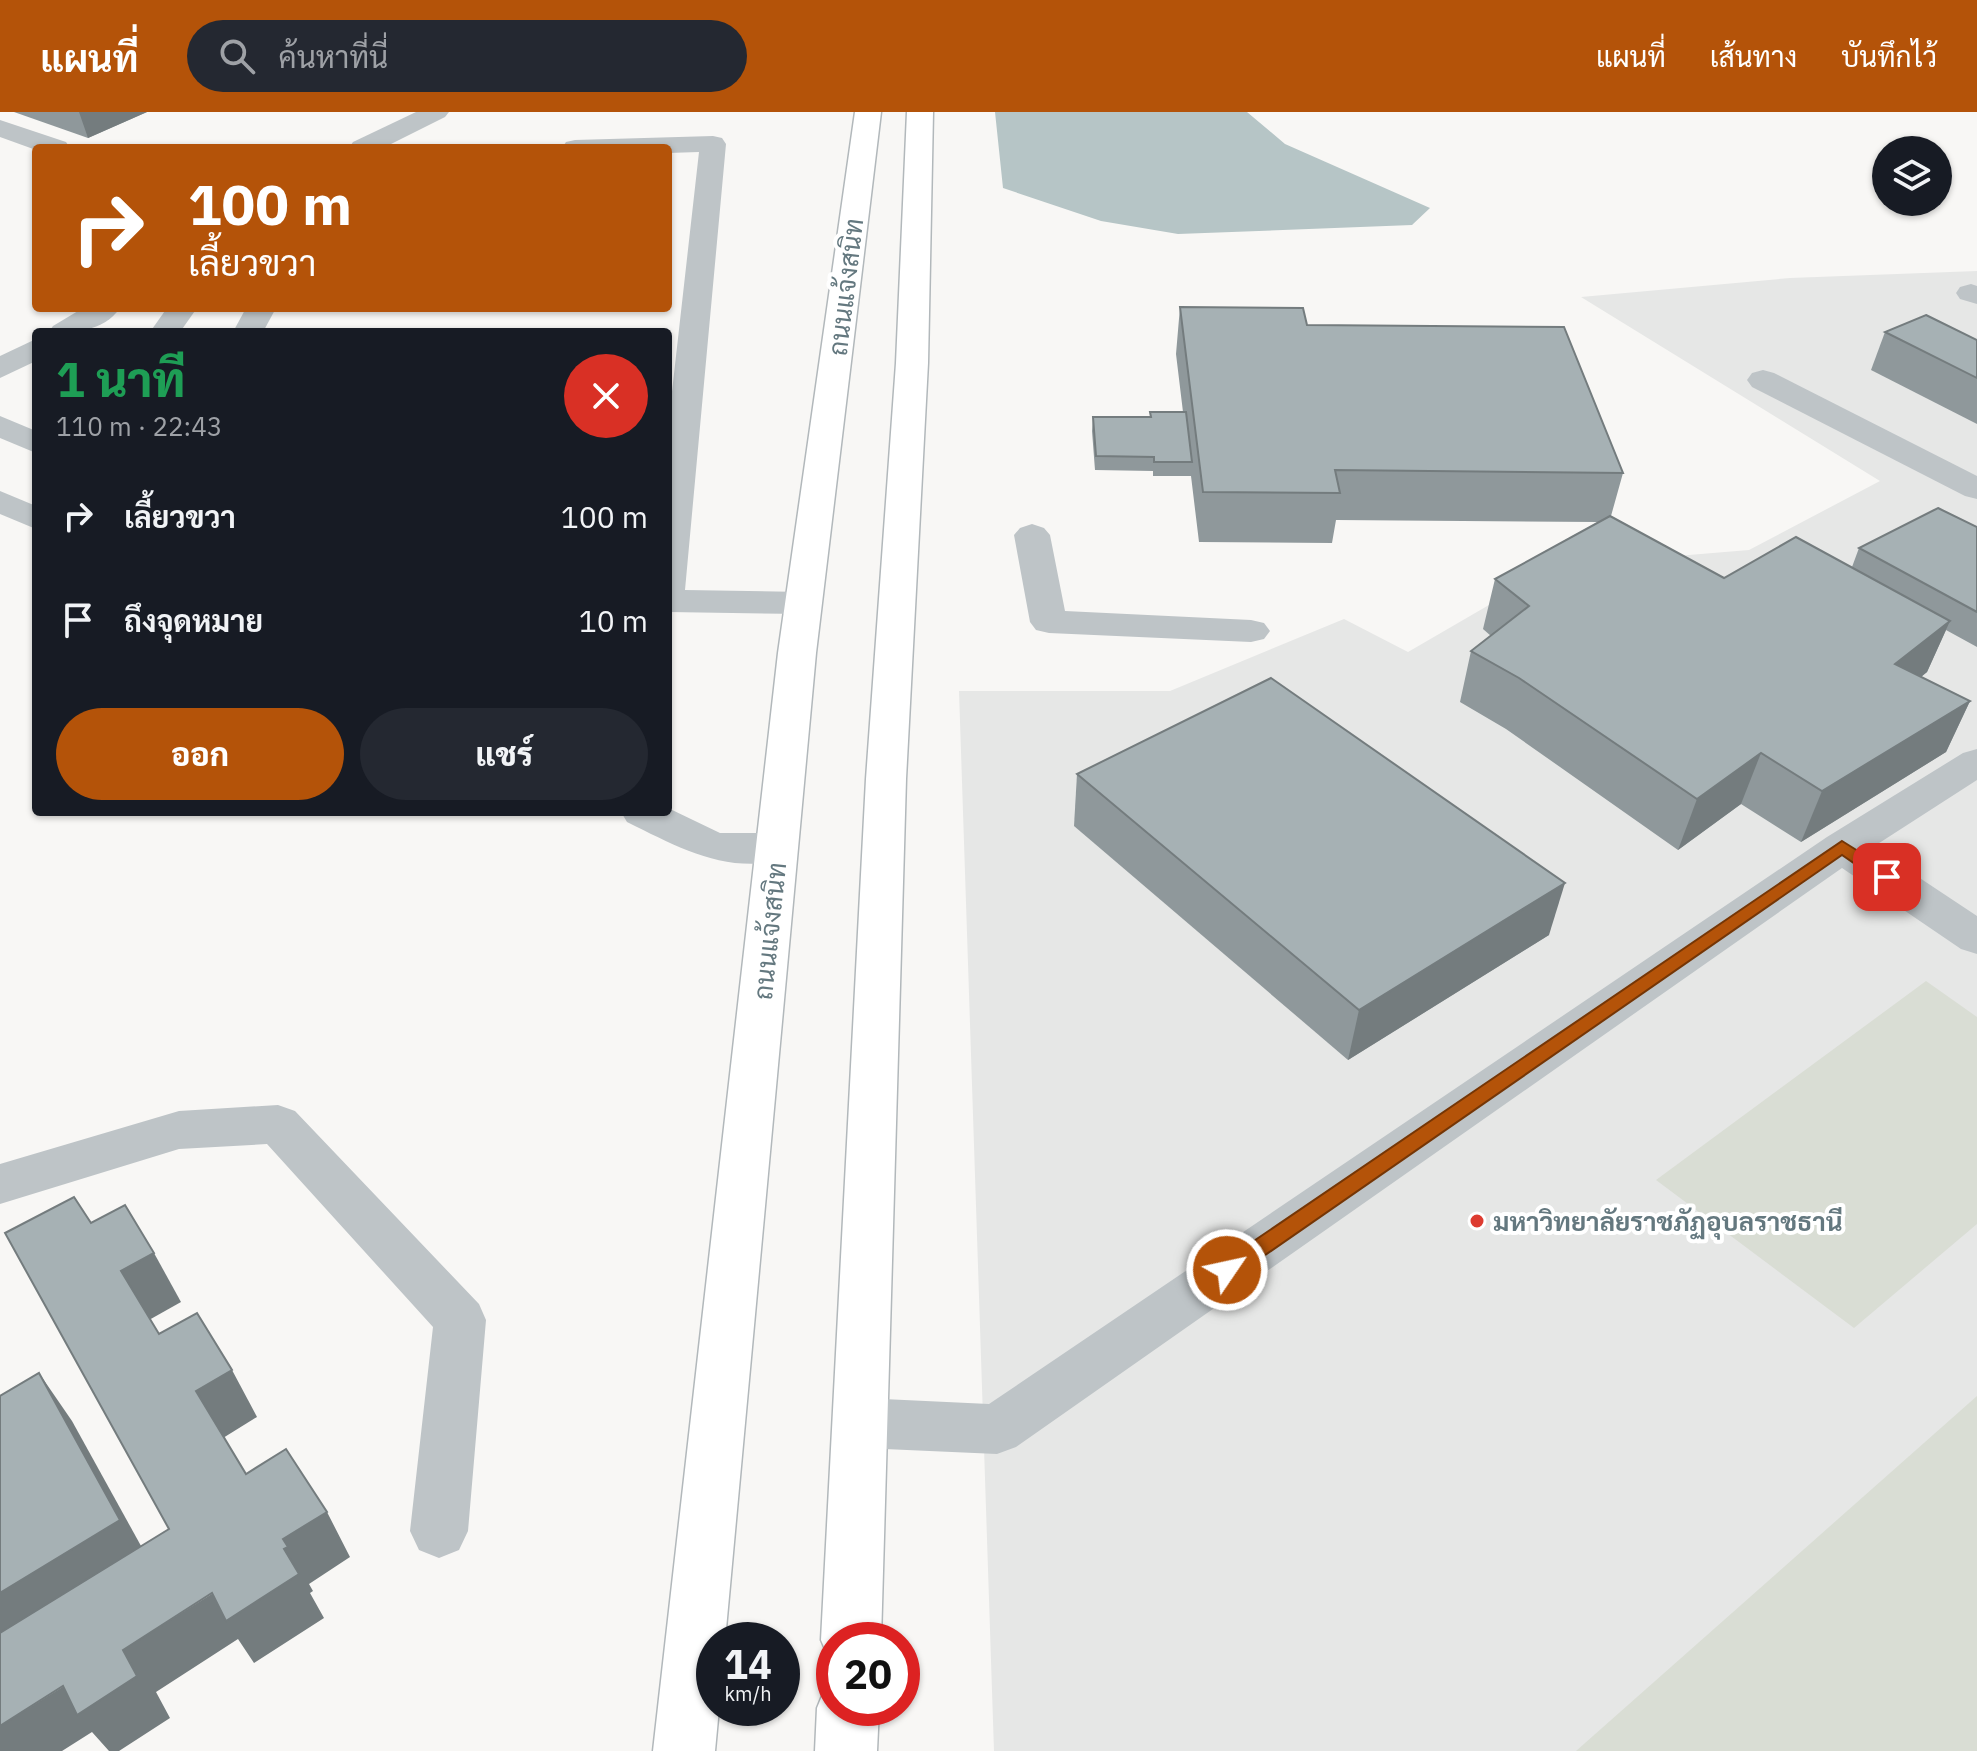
<!DOCTYPE html>
<html lang="th">
<head>
<meta charset="utf-8">
<style>
  :root { --surface:#171b24; --page:#242831; --text:#f1f3f6; --muted:#9ea1a6; --accent:#b45309 }
  body { margin:0; font-family:"IBM Plex Sans",Sarabun,sans-serif; background:var(--page); color:var(--text); height:100vh; display:flex; flex-direction:column; font-size:30px; white-space:nowrap }
  * { box-sizing:border-box; margin:0 }
  p { font-size:26px; color:var(--muted) }
  .icon { flex:none; width:44px; height:44px; fill:none; stroke:currentColor; stroke-width:2; stroke-linecap:round; stroke-linejoin:round }
  .map { position:relative; flex:1; overflow:hidden }
  .drawer { position:absolute; left:32px; top:216px; width:640px; height:488px; display:flex; flex-direction:column; background:var(--surface); border-radius:8px; box-shadow:0 2px 6px #0004 }
  .drawer>* { flex:none }
  .guide { position:absolute; left:32px; top:32px; width:640px; height:168px; border-radius:8px; box-shadow:0 2px 6px #0004; background:#b45309; color:#fff; overflow:hidden }
  .buttons { position:absolute; left:1872px; top:24px; display:grid; gap:16px }
  .buttons a { display:grid; place-items:center; width:80px; height:80px; border-radius:50%; background:var(--surface); box-shadow:0 2px 6px #0004; font-size:40px }
  .speed { position:absolute; left:696px; top:1510px; display:flex; gap:16px; font-size:40px; font-weight:700; text-align:center }
  .speed>* { display:grid; place-content:center; width:104px; height:104px; border-radius:50%; background:var(--surface); box-shadow:0 2px 6px #0004; line-height:1 }
  .speed small { font-size:20px; font-weight:400 }
  .speed .limit { border:12px solid #d22; background:#fff; color:#111 }
  .pin { position:absolute; display:grid; place-items:center; width:68px; height:68px; color:#fff; margin:-34px; border-radius:16px; box-shadow:0 4px 12px #0006 }
  .me { position:absolute; width:88px; margin:-44px; rotate:56deg; stroke-linejoin:round; filter:drop-shadow(0 0 6px #0008) }
  .turn { display:flex; align-items:center; gap:28px; height:168px; padding:0 24px; font-size:36px }
  .turn .icon { width:104px; height:104px; stroke-width:2.5 }
  .turn b { display:block; font-size:56px; line-height:68px }
  .round { display:grid; place-items:center; flex:none; width:84px; height:84px; border-radius:42px; background:var(--page) }
  .overview { display:flex; align-items:center; justify-content:space-between; height:136px; padding:0 24px }
  h1 { font-size:48px; font-weight:800; line-height:60px; color:#1e9e55 }
  .primary-button { display:flex; gap:16px; margin-top:auto; padding:16px 24px }
  .primary-button a { flex:1; height:92px; border-radius:48px; background:var(--accent); color:#fff; font-size:32px; font-weight:800; line-height:92px; text-align:center }
  .primary-button a+a { background:var(--page); color:var(--text) }
  ul { padding:0; list-style:none }
  li { display:flex; align-items:center; gap:24px; height:104px; padding:0 24px }
  li div { flex:1 }
  li b { display:block; font-size:30px }
  li em { font-style:normal }
  header { display:flex; align-items:center; gap:48px; box-sizing:border-box; height:112px; padding:0 40px; background:var(--accent); color:#fff }
  header strong { font-size:38px }
  nav { display:flex; gap:44px; margin-inline-start:auto; font-size:28px }
  .search { width:560px; height:72px; background:var(--page); display:flex; align-items:center; gap:20px; box-sizing:border-box; padding:0 28px; border-radius:44px; color:var(--muted); font-size:30px }
  .map>svg:first-child { display:block }
</style>
</head>
<body>
<header>
<strong>แผนที่</strong>
<div class="search"><svg class="icon" aria-label="search" viewBox="0 0 24 24"><circle cx="10" cy="10" r="6"/><path d="M15 15l6 6"/></svg>ค้นหาที่นี่</div>
<nav><a>แผนที่</a><a>เส้นทาง</a><a>บันทึกไว้</a></nav>
</header>
<div class="map">
<svg width="1977" height="1639" viewBox="0 0 1977 1639">
  <rect width="100%" height="100%" fill="#f8f7f5"/>
  <path fill="#e6e7e6" d="M1977 159V1639H994L959 579H1170L1344 507 1408 540 1556 454 1749 438 1880 369 1581 185 1790 166Z"/>
  <g fill="#d9ddd4">
    <path d="M1926 869 1977 905V1112L1854 1216 1656 1068Z"/>
    <path d="M1977 1284V1639H1576Z"/>
  </g>
  <path fill="#b6c5c6" d="M995 0H1247L1285 32 1430 96 1412 113 1178 122 1101 109 1003 76Z"/>
  <g fill="none" stroke-linecap="round" stroke-linejoin="round">
    <g stroke="#b2b8bb" stroke-width="3">
      <g id="major">
        <path d="M855 0H881L816 541 725 1528H714V1596H719L715 1639H653L778 541Z"/>
        <path d="M907 0H933L928 251 906 667 881 1528H834V1550L830 1549 821 1528 866 667 896 251Z"/>
        <path d="M834 1571V1596H879L877 1639H815L817 1596 826 1574Z"/>
      </g>
    </g>
    <g fill="#bec4c7" fill-rule="evenodd">
      <path d="M416 0H449L445 5 383 36H349L353 30Z"/>
      <path d="M0 8 66 30 70 36 36 38 0 25Z"/>
      <path d="M713 24 722 26 726 32 685 478 804 480 817 483 822 491 817 499 804 502 668 500V315L699 40 668 41V36H562L566 30 575 28Z"/>
      <path d="M1971 172 1977 174V192L1960 187 1956 181 1960 175Z"/>
      <path d="M83 196H120C103 220 75 220 49 220L53 214Z"/>
      <path d="M167 196H197L180 220H150Z"/>
      <path d="M246 196H276L263 220H233Z"/>
      <path d="M36 227V249L0 266V244Z"/>
      <path d="M1763 258 1774 261 1977 364V387L1965 384 1752 275 1747 268 1752 261Z"/>
      <path d="M0 304 36 319V341L0 326Z"/>
      <path d="M0 379 36 394V417L0 402Z"/>
      <path d="M1032 412 1044 416 1050 423 1065 499 1251 508 1264 511 1270 519 1264 527 1251 530 1049 521 1036 518 1030 510 1014 423 1020 416Z"/>
      <path d="M1977 637V668L1873 735 1977 804V842L1961 837 1842 756 1016 1335 997 1342 862 1336 843 1328 835 1311 843 1294 862 1286 989 1292 1827 725 1963 641Z"/>
      <path d="M668 696 720 721H777L792 726 798 736 792 746C728 764 682 737 627 710L621 700H668Z"/>
      <path d="M278 993 295 999 479 1192 486 1208 468 1419 459 1438 439 1446 419 1438 410 1419 433 1215 267 1032 179 1037 0 1092V1052L179 999Z"/>
    </g>
    <use href="#major" fill="#fff" fill-rule="evenodd"/>
  </g>
  <g fill="#8f989b">
    <path d="M14 0H147L88 26Z"/>
    <path d="M1180 195 1307 213 1623 361 1611 404 1724 466 1852 455 1859 436 1977 415V535L1946 518 1927 560 1921 565 1970 589 1946 640 1801 730 1741 692 1678 738 1506 617 1460 590 1471 539 1491 524 1483 517 1495 467 1598 410 1336 408 1332 431 1199 430 1191 364H1153V359L1095 358 1092 319 1093 305H1150V300H1183L1176 242Z"/>
    <path d="M1885 220 1977 228V312L1871 258Z"/>
    <path d="M1077 662 1549 823 1348 948 1074 714Z"/>
  </g>
  <g fill="#747c7e">
    <path d="M79 0H147L88 26Z"/>
    <path d="M1950 509 1927 560 1873 603 1895 552Z"/>
    <path d="M1970 589 1946 640 1801 730 1822 679Z"/>
    <path d="M1761 641 1741 692 1678 738 1697 687Z"/>
    <path d="M1565 771 1549 823 1348 948 1359 898Z"/>
    <path d="M154 1141 181 1190 149 1208 121 1159Z"/>
    <path d="M232 1258 257 1305 223 1326 196 1279Z"/>
    <path d="M39 1261 72 1309 151 1452 0 1548V1481Z"/>
    <path d="M327 1400 350 1445 309 1472 313 1479 310 1481 324 1506 254 1551 238 1527 156 1580 170 1606 119 1639H109L92 1620 62 1639H0V1614L284 1437 283 1427Z"/>
  </g>
  <g fill="#a6b1b4" stroke="#747c7e" stroke-width="2">
    <path d="M1180 195 1303 196 1307 213 1564 215 1623 361 1335 358 1340 381 1203 380Z"/>
    <path d="M1926 203 1977 228V266L1885 220Z"/>
    <path d="M1150 300H1186L1192 350H1154V345L1096 344 1093 305H1151Z"/>
    <path d="M1938 396 1977 415V500L1859 436Z"/>
    <path d="M1610 404 1724 466 1796 425 1950 509 1895 552 1970 589 1822 679 1761 641 1697 687 1519 566 1471 539 1529 494 1495 467Z"/>
    <path d="M1271 566 1565 771 1359 898 1077 662Z"/>
    <path d="M74 1085 91 1111 125 1093 154 1141 121 1159 159 1222 197 1201 232 1258 196 1279 246 1362 286 1337 327 1400 283 1427 288 1435 284 1437 299 1462 226 1509 212 1481 123 1538 137 1564 77 1603 63 1574 0 1614V1521L169 1417 5 1121Z"/>
    <path d="M39 1261 120 1408 0 1481V1284Z"/>
  </g>
  <path fill="#b45309" stroke="#753606" stroke-width="2" d="M1842 729 1893 761 1896 765 1893 770H1881L1842 743 1235 1164 1227 1167 1220 1164 1217 1158 1220 1152Z"/>
  <circle fill="#dd3b30" stroke="#fff" stroke-width="3" cx="1477" cy="1109" r="8"/>
  <g text-anchor="middle" dominant-baseline="central" stroke-width="8" stroke-linejoin="round" paint-order="stroke">
    <g font-size="26" fill="#64787f" stroke="#fff">
      <text transform="translate(845 175) rotate(-83)">ถนนแจ้งสนิท</text>
      <text transform="translate(769 819) rotate(-84)">ถนนแจ้งสนิท</text>
    </g>
    <g font-size="26" font-weight="bold" fill="#64787f" stroke="#fff" text-anchor="start">
      <text x="1493" y="1109">มหาวิทยาลัยราชภัฏอุบลราชธานี</text>
    </g>
  </g>
</svg>
<div class="buttons">
<a><svg class="icon" aria-label="layers" viewBox="0 0 24 24"><path d="M12 4l9 5-9 5-9-5zM3 14l9 5 9-5"/></svg></a>
</div>
<div class="speed"><div>14<small>km/h</small></div><div class="limit">20</div></div>
<div class="pin" style="left:1887px;top:765px;background:#d93025"><svg class="icon" aria-label="arrive" viewBox="0 0 24 24"><path d="M6 21V4h12l-3 4 3 4H6"/></svg></div>
<svg class="me" style="left:1227px;top:1158px" viewBox="-20 -20 40 40"><circle r="17" fill="#b45309" stroke="#fff" stroke-width="3"/><path d="M0-11L8 9 0 5-8 9z" fill="#fff"/></svg>
<div class="guide">
<div class="turn"><svg class="icon" aria-label="right" viewBox="0 0 24 24"><path d="M7 20v-9h11M14 6l5 5-5 5"/></svg><div><b>100 m</b>เลี้ยวขวา</div></div>
</div>
<section class="drawer">
<div class="overview"><div><h1>1 นาที</h1><p>110 m · 22:43</p></div><a class="round" style="background:#d93025;color:#fff"><svg class="icon" aria-label="close" viewBox="0 0 24 24"><path d="M6 6l12 12M18 6L6 18"/></svg></a></div>
<ul>
<li><svg class="icon" aria-label="right" viewBox="0 0 24 24"><path d="M7 20v-9h11M14 6l5 5-5 5"/></svg><div><b>เลี้ยวขวา</b></div><em>100 m</em></li>
<li><svg class="icon" aria-label="arrive" viewBox="0 0 24 24"><path d="M6 21V4h12l-3 4 3 4H6"/></svg><div><b>ถึงจุดหมาย</b></div><em>10 m</em></li>
</ul>
<div class="primary-button"><a>ออก</a><a>แชร์</a></div>
</section>
</div>
</body>
</html>
